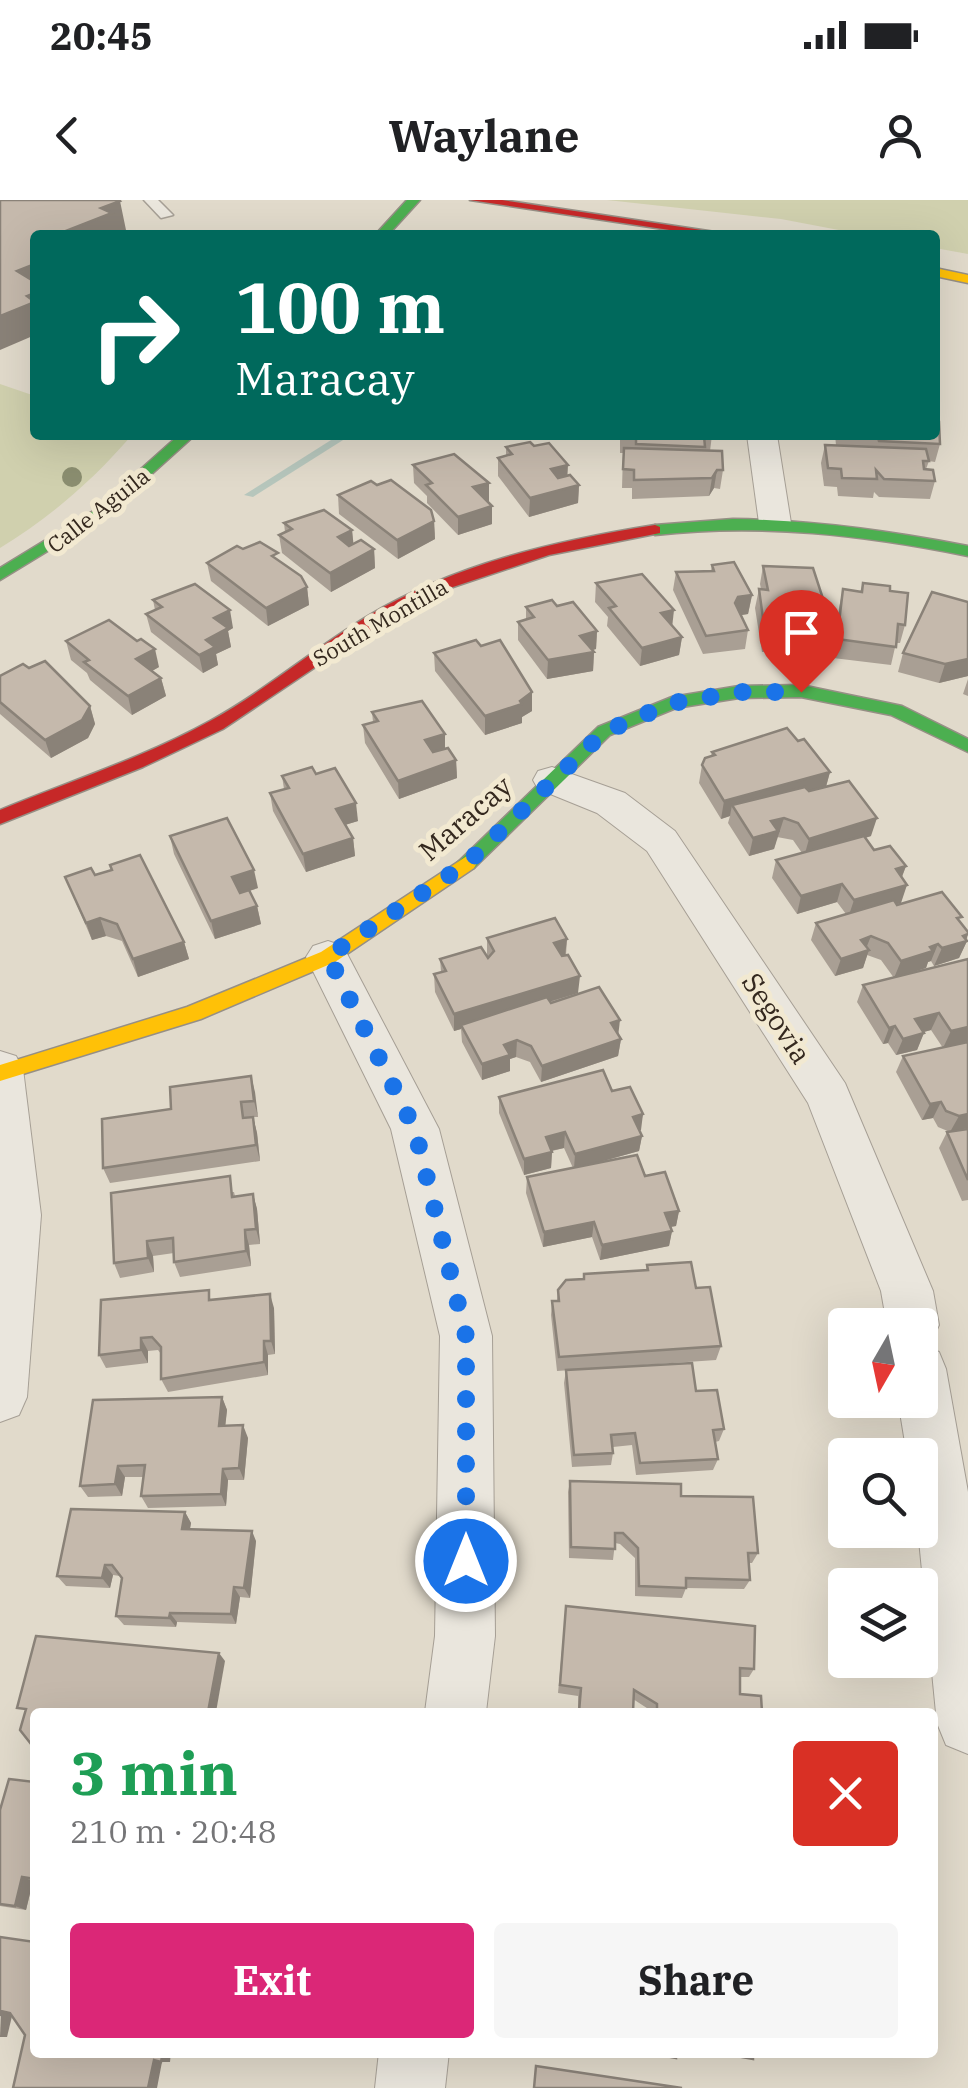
<!DOCTYPE html>
<html lang="en">
<head>
<meta charset="utf-8">
<style>
  :root { --surface:#fff; --page:#f6f6f6; --text:#202124; --muted:#757577; --accent:#db2777 }
  body { margin:0; font-family:"IBM Plex Serif",serif; background:var(--page); color:var(--text); height:100vh; display:flex; flex-direction:column; font-size:38px; white-space:nowrap }
  * { box-sizing:border-box; margin:0 }
  p { font-size:32px; color:var(--muted) }
  .icon { flex:none; width:55px; height:55px; fill:none; stroke:currentColor; stroke-width:2; stroke-linecap:round; stroke-linejoin:round }
  .map { position:relative; flex:1; overflow:hidden }
  .details { position:absolute; left:30px; top:1508px; width:908px; height:350px; display:flex; flex-direction:column; background:var(--surface); border-radius:10px; box-shadow:0 10px 40px #0002 }
  .details>* { flex:none }
  .hud { position:absolute; left:30px; top:30px; width:910px; height:210px; border-radius:10px; box-shadow:0 10px 40px #0002; background:#00695c; color:#fff; overflow:hidden }
  .needle { width:65px; rotate:189deg }
  .fabs { position:absolute; left:828px; top:1108px; display:grid; gap:20px }
  .fabs a { display:grid; place-items:center; width:110px; height:110px; border-radius:10px; background:var(--surface); box-shadow:0 10px 40px #0002; font-size:50px }
  .pin { position:absolute; display:grid; place-items:center; width:85px; height:85px; color:#fff; margin:-102px -42px; border-radius:50% 50% 50% 0; rotate:-45deg; box-shadow:0 0 10px #0007 }
  .pin .icon { rotate:45deg }
  .me { position:absolute; width:110px; margin:-55px; rotate:0deg; stroke-linejoin:round; filter:drop-shadow(0 0 8px #0008) }
  .turn { display:flex; align-items:center; gap:35px; height:210px; padding:0 40px; font-size:45px }
  .turn .icon { width:130px; height:130px; stroke-width:2.5 }
  .turn b { display:block; font-size:70px; line-height:85px }
  .round { display:grid; place-items:center; flex:none; width:105px; height:105px; border-radius:10px; background:var(--page) }
  .head { display:flex; align-items:center; justify-content:space-between; height:170px; padding:0 40px }
  h1 { font-size:60px; font-weight:700; line-height:75px; color:#1e9e55 }
  .primary-button { display:flex; gap:20px; margin-top:auto; padding:20px 40px }
  .primary-button a { flex:1; height:115px; border-radius:10px; background:var(--accent); color:#fff; font-size:40px; font-weight:700; line-height:115px; text-align:center }
  .primary-button a+a { background:var(--page); color:var(--text) }
  .status { display:flex; justify-content:space-between; align-items:center; height:70px; padding:0 50px; background:var(--surface); direction:ltr }
  .status svg { height:28px; fill:currentColor }
  header { display:flex; justify-content:space-between; align-items:center; height:130px; padding:0 40px; background:var(--surface); font-size:45px; font-weight:700 }
  .map>svg:first-child { display:block }
</style>
</head>
<body>
<div class="status"><b>20:45</b><svg viewBox="0 0 49 12"><path d="M0 12V9h3v3zM5 12V6h3v6zM10 12V3h3v9zM15 12V0h3v12zM26 1h20v11H26zM47 4h2v5h-2z"/></svg></div>
<header><svg class="icon" aria-label="back" viewBox="0 0 24 24"><path d="M15 5l-7 7 7 7"/></svg>Waylane<svg class="icon" aria-label="person" viewBox="0 0 24 24"><circle cx="12" cy="8" r="4"/><path d="M4 21q1-7 8-7t8 7"/></svg></header>
<div class="map">
<svg width="968" height="1888" viewBox="0 0 968 1888">
  <rect width="100%" height="100%" fill="#e1dacb"/>
  <g fill="#d0d0ae">
    <path d="M607 0H968V54L935 48V35H865L781 19Z"/>
    <path d="M0 184 35 196V235H132C93 280 51 317 0 348Z"/>
  </g>
  <g fill="none" stroke-linecap="round" stroke-linejoin="round">
    <g fill="#b6c6bc" fill-rule="evenodd">
      <path d="M484 31 491 35H482L480 33Z"/>
      <path d="M339 235H351L253 297 244 295Z"/>
    </g>
    <g stroke="#a69f95" stroke-width="3">
      <path id="lane" d="M144 0H158L173 15 161 18Z"/>
    </g>
    <g stroke="#a69f95" stroke-width="2">
      <g id="street">
        <path d="M747 235H777L791 323 787 330H763L759 323Z"/>
        <path d="M552 567 625 593 675 631 845 883 933 1091 939 1125 931 1142 922 1145 939 1152 946 1169 968 1292V1554L946 1545 937 1523 918 1330 920 1255H907L898 1200H920V1125H887L881 1091 808 903 647 651 597 613 538 589 533 580 538 571Z"/>
        <path d="M328 741 343 746 439 929 492 1136 495 1436 486 1512H425L435 1436 440 1136 391 929 306 757 313 746Z"/>
        <path d="M0 851 16 856 23 869 41 1015 27 1197 19 1215 0 1222Z"/>
        <path d="M379 1852H449L445 1888H375Z"/>
      </g>
    </g>
    <g stroke="#968f85" stroke-width="3">
      <g id="fast">
        <path d="M407 0H420L388 35H375Z"/>
        <path d="M179 235H195L105 316 0 380V368L95 310Z"/>
        <path d="M733 319C813 320 890 331 968 346V356C864 335 761 323 655 335L647 330 655 325Z"/>
        <path d="M801 485 902 506 968 539V552L891 515 801 497 739 498 676 508 610 535 474 668H460L457 663 598 527 672 497 739 486Z"/>
      </g>
    </g>
    <g stroke="#968f85" stroke-width="3">
      <g id="slow">
        <path d="M935 68 968 75V83L935 76Z"/>
        <path d="M467 656 474 658 477 663 474 668 335 762 201 819 0 881V865L187 807 321 752Z"/>
      </g>
    </g>
    <g stroke="#968f85" stroke-width="3">
      <g id="jam">
        <path d="M470 0H502L735 35H703Z"/>
        <path d="M655 325 660 327V333L549 355 447 389 381 423 223 529 143 567 0 624V610C70 581 143 558 210 521 265 491 313 449 368 416 455 364 555 341 655 325Z"/>
      </g>
    </g>
    <use href="#lane" fill="#eae6dd" fill-rule="evenodd"/>
    <use href="#street" fill="#eae6dd" fill-rule="evenodd"/>
    <use href="#fast" fill="#4caf50" fill-rule="evenodd"/>
    <use href="#slow" fill="#ffc107" fill-rule="evenodd"/>
    <use href="#jam" fill="#c62828" fill-rule="evenodd"/>
  </g>
  <circle fill="#8b8e70" cx="72" cy="277" r="10"/>
  <g fill="#a99f94">
    <path d="M620 235H712L710 251 723 270 720 289 714 288 709 296 632 299V288H622L623 253H620Z"/>
    <path d="M835 235H935L940 244 935 262 929 261 926 269 935 281 930 299 879 297 874 292 873 298 838 296 837 287 824 286 821 263 825 245H836Z"/>
    <path d="M534 246 579 285 578 303 529 317 498 276V258L506 256V247Z"/>
    <path d="M413 265 489 301H488L492 324 458 335 427 303V296L414 283Z"/>
    <path d="M377 285 434 321 435 339 398 359 339 314 338 295Z"/>
    <path d="M284 323 352 330 353 344 374 349 375 368 331 392 282 353 279 335 285 332Z"/>
    <path d="M243 349 279 361 307 387 309 405 268 426 211 381 207 363Z"/>
    <path d="M712 365 752 395 748 414 741 415 748 430 745 449 703 454 673 390 676 372 711 371Z"/>
    <path d="M763 366 826 408 822 427 807 426 809 434 805 452H762L755 408 759 389H761L760 384Z"/>
    <path d="M596 383 672 425 682 437 679 455 640 466 607 426 608 417 595 402Z"/>
    <path d="M863 383 890 391 905 425 900 443H896L891 465 833 458 839 408 843 389 860 392Z"/>
    <path d="M153 400 233 428 228 431 231 447 216 454 218 465 203 473 151 432 146 414 155 410Z"/>
    <path d="M968 402V476L939 483 898 472 903 453Z"/>
    <path d="M557 406 597 431 596 449 592 450 594 452 593 471 547 479 518 440V422L526 420V407Z"/>
    <path d="M66 441 159 467 152 471 161 478 166 496 132 515 90 480 87 473 71 460Z"/>
    <path d="M481 446 532 492V511L522 517V523L485 535 435 471 434 453Z"/>
    <path d="M0 476 90 506 95 524 88 538 51 558 0 514Z"/>
    <path d="M968 479V496L963 494Z"/>
    <path d="M372 512 445 534V548L456 560 457 578 399 599 365 543 363 525 373 522Z"/>
    <path d="M798 541 830 572 826 587 871 636 865 638 874 650 906 666 902 677 901 703 897 704 960 722 967 741 959 758 934 766 931 761 928 762 926 768 900 776 968 759V928L954 931 968 929V1000L962 1001 939 948 947 932H950L938 927 933 918 922 920 896 872 903 856 943 848 931 830 924 832 917 850 896 855 888 843 883 844 857 802 863 785 894 778 881 760 867 755 863 768 835 776 811 740 816 723 846 714 837 702 797 714 772 678 776 660 802 653 793 640 777 637 774 649 749 656 728 623 730 616 721 619 699 583 702 565 711 556 712 552Z"/>
    <path d="M316 574 358 621 345 625 353 638 355 656 306 672 273 611 270 593 284 589 282 576Z"/>
    <path d="M170 636 258 688 249 691 257 706 261 724 215 739 174 654Z"/>
    <path d="M110 665 184 742 189 759 138 777 122 741 106 736 92 740 65 677 95 675 112 670Z"/>
    <path d="M487 738 567 739 566 755 578 793 550 802 618 834 621 839 618 856 541 882 530 862 516 857 510 859V871L482 880 462 842 461 829 454 831 435 792 434 774 441 772 440 759 487 756Z"/>
    <path d="M251 876 258 917H253L257 933 260 961 110 983 103 968 171 909Z"/>
    <path d="M612 891 643 914 639 931 642 936 639 951 593 964 645 976 679 1011 676 1026 671 1027 672 1031 669 1046 600 1060 592 1037 543 1047 526 993 527 977 573 968 564 948 552 951 551 968 524 975 499 913V897Z"/>
    <path d="M234 992 235 996 253 994 257 1009 260 1044 249 1045 251 1066 180 1077 174 1062V1053L153 1056 154 1072 120 1078 114 1063 111 993Z"/>
    <path d="M647 1065 696 1088 721 1146 716 1160 557 1171 551 1115 552 1101H557L558 1090 646 1070Z"/>
    <path d="M213 1100 274 1108 275 1154 268 1155V1175L168 1192 161 1179V1154L158 1150 148 1151V1163L106 1168 99 1155Z"/>
    <path d="M566 1170 696 1191 724 1229 719 1241 715 1242 718 1259 713 1270 636 1275 632 1245 613 1247V1253L611 1265 572 1267 564 1183Z"/>
    <path d="M222 1197 227 1210 225 1226 248 1238 244 1280H228L226 1306 148 1308 141 1296 144 1277H125L122 1296 88 1297 80 1286Z"/>
    <path d="M570 1281 681 1296 758 1353 752 1363H749L750 1380 744 1389 686 1388 682 1398 635 1396V1358L620 1344 615 1343 613 1360 569 1358 568 1292Z"/>
    <path d="M185 1312 191 1323 190 1329 256 1341 250 1398 240 1397 236 1424 177 1422 176 1427 124 1425 116 1416 122 1378 120 1376 113 1375 110 1388 66 1386 57 1376Z"/>
    <path d="M566 1406 754 1469 749 1477H740V1494L762 1512H653L633 1499V1512H578V1496L558 1493Z"/>
    <path d="M35 1582V1681H33L26 1710 0 1706V1610Z"/>
  </g>
  <g fill="#8a8278">
    <path d="M120 1 126 30 116 34V35H67L66 31 101 8Z"/>
    <path d="M35 64V135L0 150V116L17 71Z"/>
    <path d="M568 265 567 284 550 287 551 269Z"/>
    <path d="M717 270 714 288 709 296 712 278Z"/>
    <path d="M489 283V301L474 306 473 287Z"/>
    <path d="M579 285 578 303 529 317 530 298Z"/>
    <path d="M492 306V324L458 335V317Z"/>
    <path d="M434 321 435 339 398 359 397 340Z"/>
    <path d="M352 330 354 349 338 337Z"/>
    <path d="M374 349 375 368 331 392 330 373Z"/>
    <path d="M307 387 309 405 268 426 266 408Z"/>
    <path d="M752 395 748 414 735 416V403L738 397Z"/>
    <path d="M230 410 233 428 228 431 231 447 216 454 218 465 203 473 199 455 214 418Z"/>
    <path d="M674 410 672 428 661 413Z"/>
    <path d="M597 431 596 449 579 454 580 436Z"/>
    <path d="M682 437 679 455 640 466 642 448Z"/>
    <path d="M155 449 159 467 141 477 136 459Z"/>
    <path d="M594 452 593 471 547 479 548 460Z"/>
    <path d="M968 459V476L939 483 945 464Z"/>
    <path d="M161 478 166 496 132 515 128 496Z"/>
    <path d="M532 492V511L522 517V523L485 535V516L520 501Z"/>
    <path d="M90 506 95 524 88 538 51 558 45 540Z"/>
    <path d="M445 534V552L426 558 425 540Z"/>
    <path d="M456 560 457 578 399 599 398 581Z"/>
    <path d="M830 572 825 590 732 605 730 616 721 619 724 601Z"/>
    <path d="M356 603 358 621 338 627 336 609Z"/>
    <path d="M784 618 774 649 749 656 753 638 771 621Z"/>
    <path d="M877 618 871 636 804 657 809 639Z"/>
    <path d="M353 638 355 656 306 672 303 654Z"/>
    <path d="M906 666 899 684 896 669Z"/>
    <path d="M254 670 258 688 236 695 232 677Z"/>
    <path d="M842 684 837 702 797 714 801 696Z"/>
    <path d="M907 685 901 703 848 718 854 700Z"/>
    <path d="M257 706 261 724 215 739 211 721Z"/>
    <path d="M100 718 106 736 92 740 86 723Z"/>
    <path d="M968 734 966 741H967L959 758 934 766 942 748Z"/>
    <path d="M871 736 865 751 869 750 863 768 835 776 841 759 861 740Z"/>
    <path d="M567 739 565 756 552 760 554 743Z"/>
    <path d="M184 742 189 759 138 777 133 759Z"/>
    <path d="M938 744 931 761 928 762 926 768 894 778 901 761Z"/>
    <path d="M580 776 578 793 463 828 461 825V829L454 831V814Z"/>
    <path d="M939 813 931 830 908 836 915 819Z"/>
    <path d="M620 820 618 837 611 823Z"/>
    <path d="M895 826 888 843 883 844 889 828Z"/>
    <path d="M968 827V841L943 848 951 831Z"/>
    <path d="M924 833 917 850 896 855 903 839Z"/>
    <path d="M621 839 618 856 541 882 542 866Z"/>
    <path d="M517 840 516 857 510 859V871L482 880V864L504 845Z"/>
    <path d="M251 876 255 892 258 917 254 901Z"/>
    <path d="M941 902 933 918 922 920 930 904Z"/>
    <path d="M643 914 641 930 630 933 633 917Z"/>
    <path d="M968 914V928L950 932 959 916Z"/>
    <path d="M253 917 257 933 260 961 256 945Z"/>
    <path d="M565 932 564 948 545 952 546 937Z"/>
    <path d="M642 936 639 951 574 969 575 954Z"/>
    <path d="M552 952 551 968 524 975V959Z"/>
    <path d="M253 994 257 1009 260 1044 256 1029Z"/>
    <path d="M679 1011 676 1026 662 1028 665 1013Z"/>
    <path d="M594 1022 592 1037 543 1047 544 1032Z"/>
    <path d="M245 1030 249 1045 251 1066 246 1051Z"/>
    <path d="M672 1031 669 1046 600 1060 602 1045Z"/>
    <path d="M147 1041 153 1056 154 1072 148 1058Z"/>
    <path d="M270 1094 274 1108 275 1154 271 1141Z"/>
    <path d="M141 1138 148 1151V1163L141 1150Z"/>
    <path d="M264 1141 268 1155V1175L264 1162Z"/>
    <path d="M222 1197 227 1210 224 1238 219 1226Z"/>
    <path d="M243 1225 248 1238 244 1280 239 1268Z"/>
    <path d="M118 1266 125 1277 122 1296 115 1284Z"/>
    <path d="M223 1269 228 1280 226 1306 221 1294Z"/>
    <path d="M185 1312 191 1323 188 1339 182 1329Z"/>
    <path d="M252 1331 256 1341 250 1398 244 1388Z"/>
    <path d="M105 1365 113 1375 110 1388 102 1378Z"/>
    <path d="M234 1387 240 1397 236 1424 231 1414Z"/>
    <path d="M170 1413 177 1422 176 1427 169 1418Z"/>
    <path d="M219 1453 225 1461 216 1512H208Z"/>
    <path d="M22 1677 33 1681 26 1710 15 1706Z"/>
    <path d="M1 1811 13 1812 7 1837H0Z"/>
    <path d="M163 1852H171L170 1862H162L157 1888H148L154 1860Z"/>
  </g>
  <g fill="#c5b9ac" stroke="#8a8278" stroke-width="2.5">
    <path d="M0 0H119L120 1 101 8 112 13 66 31 74 35H35V64L17 71 35 82V93L27 96 35 102 0 116Z"/>
    <path d="M935 222H939L940 244 879 241 877 235H935Z"/>
    <path d="M621 235H712V236H704L705 247 636 244V235Z"/>
    <path d="M530 242 534 246 549 243 568 265 551 269 558 278 570 275 579 285 530 298 498 258 512 254 506 247Z"/>
    <path d="M825 245 926 249 929 261H923L924 269 933 270 935 281 884 279 876 270 877 279 842 278 841 269 828 268Z"/>
    <path d="M624 248 722 251 723 270H717L712 278 634 280V270L623 269Z"/>
    <path d="M454 254 489 283 473 287 492 306 458 317 426 285 432 283 413 265Z"/>
    <path d="M391 280 431 310 434 321 397 340 338 295 371 281 377 285Z"/>
    <path d="M324 310 352 330 338 337 349 346 361 340 374 349 330 373 279 335 292 329 284 323Z"/>
    <path d="M260 342 278 353 272 356 301 376 307 387 266 408 207 363 237 346 243 349Z"/>
    <path d="M734 362 752 395 738 397 735 403 748 430 706 436 676 372 714 371 712 365Z"/>
    <path d="M763 366 813 368 826 408H804L809 434 765 433 759 389 768 390Z"/>
    <path d="M642 374 674 410 661 413 682 437 642 448 609 408 616 406 596 383Z"/>
    <path d="M863 383 890 386V391L908 393 905 425 898 424 896 447 837 439 843 389 862 392Z"/>
    <path d="M195 384 230 410 214 418 228 428 206 440 215 447 199 455 146 414 162 407 153 400Z"/>
    <path d="M932 392 968 402V459L945 464 903 453Z"/>
    <path d="M552 400 557 406 573 402 597 431 580 436 594 452 548 460 518 422 534 417 526 407Z"/>
    <path d="M109 420 137 441 141 439 155 449 136 459 161 478 128 496 84 462 89 460 66 441Z"/>
    <path d="M476 440 481 446 500 440 532 492 520 501 522 504 485 516 434 453Z"/>
    <path d="M45 461 90 506 82 520 45 540 0 502V476L23 464 29 468Z"/>
    <path d="M422 501 445 534 425 540 433 552 448 548 456 560 398 581 363 525 378 521 372 512Z"/>
    <path d="M787 528 798 541 804 539 830 572 724 601 702 565 705 558 715 555 712 552Z"/>
    <path d="M312 567 316 574 335 568 356 603 336 609 353 638 303 654 270 593 289 588 282 576Z"/>
    <path d="M849 581 877 618 809 639 798 623 784 618 771 621 778 631 753 638 732 605 805 587 809 591Z"/>
    <path d="M227 618 254 670 232 677 240 693 249 690 257 706 211 721 170 636Z"/>
    <path d="M864 636 874 650 890 646 906 666 896 669 907 685 854 700 842 684 801 696 776 660Z"/>
    <path d="M140 655 184 742 133 759 117 724 100 718 86 723 65 677 91 668 95 675 112 670 110 665Z"/>
    <path d="M942 692 962 717 957 718 968 732V734L963 736 967 741 942 748 938 744 930 747 933 751 901 761 888 743 871 736 861 740 869 750 841 759 816 723 894 700 897 705Z"/>
    <path d="M555 718 567 739 554 743 562 756 568 755 580 776 454 814 434 774 446 771 440 759 481 747 488 758 494 751 487 738Z"/>
    <path d="M968 759V827L951 831 939 813 915 819 924 833 903 839 895 826 889 828 863 785Z"/>
    <path d="M599 787 620 820 611 823 621 839 542 866 531 846 517 840 504 845 510 855 482 864 461 825 547 797 551 803Z"/>
    <path d="M968 842V914L959 916 946 911 941 902 930 904 903 856Z"/>
    <path d="M603 870 612 891 630 887 643 914 633 917 642 936 575 954 565 932 546 937 552 952 524 959 499 897Z"/>
    <path d="M251 876 254 901 241 902 243 918 253 917 256 945 103 968 102 919 171 909 170 887Z"/>
    <path d="M968 929V980L947 932Z"/>
    <path d="M637 955 645 976 665 972 679 1011 665 1013 672 1031 602 1045 594 1022 544 1032 527 977Z"/>
    <path d="M230 976 232 997 253 994 256 1029 245 1030 246 1051 174 1062 173 1038 147 1041 148 1058 114 1063 111 993Z"/>
    <path d="M691 1062 696 1088 710 1087 721 1146 559 1157 552 1101H559L558 1090 566 1080 584 1079V1074L648 1070 647 1065Z"/>
    <path d="M209 1090V1100L270 1094 271 1141H264V1162L161 1179V1147L152 1137 141 1138V1150L99 1155 101 1100Z"/>
    <path d="M692 1163 696 1191 717 1190 724 1229 713 1230 718 1259 640 1263 635 1233 611 1235 613 1253 574 1255 566 1170Z"/>
    <path d="M222 1197 219 1226 243 1225 239 1268 223 1269 221 1294 141 1296 145 1265 118 1266 115 1284 80 1286 93 1200Z"/>
    <path d="M570 1281 681 1284V1296L753 1297 758 1353H748L750 1380 686 1378V1388L639 1386 638 1348 623 1333H615V1349L571 1347Z"/>
    <path d="M71 1309 185 1312 182 1329 252 1331 244 1388 234 1387 231 1414 170 1413 169 1418 116 1416 122 1378 112 1365H105L102 1378 57 1376Z"/>
    <path d="M566 1406 755 1426 754 1469 740 1468V1494L761 1496 762 1512H657V1504L634 1490 633 1512H579L581 1488 560 1485Z"/>
    <path d="M36 1436 219 1453 208 1512H35V1544H31L20 1530 26 1509 17 1508Z"/>
    <path d="M9 1579 35 1582V1679L22 1677 15 1706 0 1704V1610Z"/>
    <path d="M0 1737 35 1742V1852H163L161 1862 154 1860 148 1888H13L25 1835 10 1813 1 1811 0 1816Z"/>
    <path d="M645 1852H676V1858Z"/>
    <path d="M714 1852H753V1859Z"/>
    <path d="M536 1866 682 1888H534Z"/>
  </g>
  <g fill="none" stroke-linecap="round" stroke-linejoin="round">
    <path stroke="#1a73e8" stroke-width="18" stroke-dasharray="0 32.4" d="M466 1361V1136L415 930 328 756 466 664 604 532 672 503 740 492H801"/>
  </g>
  <g text-anchor="middle" dominant-baseline="central" stroke-width="10" stroke-linejoin="round" paint-order="stroke">
    <g font-size="22" fill="#34281e" stroke="#f2e9d1">
      <text transform="translate(98 310) rotate(-38)">Calle Aguila</text>
      <text transform="translate(380 422) rotate(-30)">South Montilla</text>
    </g>
    <g font-size="28" fill="#34281e" stroke="#f2e9d1">
      <text transform="translate(465 618) rotate(-41)">Maracay</text>
      <text transform="translate(777 818) rotate(57)">Segovia</text>
    </g>
  </g>
</svg>
<div class="fabs">
<a><svg class="needle" viewBox="-14 -14 28 28"><path d="M0-13l5 13h-10z" fill="#e53935"/><path d="M0 13l5-13h-10z" fill="#757577"/></svg></a>
<a><svg class="icon" aria-label="search" viewBox="0 0 24 24"><circle cx="10" cy="10" r="6"/><path d="M15 15l6 6"/></svg></a>
<a><svg class="icon" aria-label="layers" viewBox="0 0 24 24"><path d="M12 4l9 5-9 5-9-5zM3 14l9 5 9-5"/></svg></a>
</div>
<div class="pin" style="left:801px;top:492px;background:#d93025"><svg class="icon" aria-label="arrive" viewBox="0 0 24 24"><path d="M6 21V4h12l-3 4 3 4H6"/></svg></div>
<svg class="me" style="left:466px;top:1361px" viewBox="-20 -20 40 40"><circle r="17" fill="#1a73e8" stroke="#fff" stroke-width="3"/><path d="M0-11L8 9 0 5-8 9z" fill="#fff"/></svg>
<div class="hud">
<div class="turn"><svg class="icon" aria-label="right" viewBox="0 0 24 24"><path d="M7 20v-9h11M14 6l5 5-5 5"/></svg><div><b>100 m</b>Maracay</div></div>
</div>
<section class="details">
<div class="head"><div><h1>3 min</h1><p>210 m · 20:48</p></div><a class="round" style="background:#d93025;color:#fff"><svg class="icon" aria-label="close" viewBox="0 0 24 24"><path d="M6 6l12 12M18 6L6 18"/></svg></a></div>
<div class="primary-button"><a>Exit</a><a>Share</a></div>
</section>
</div>
</body>
</html>
